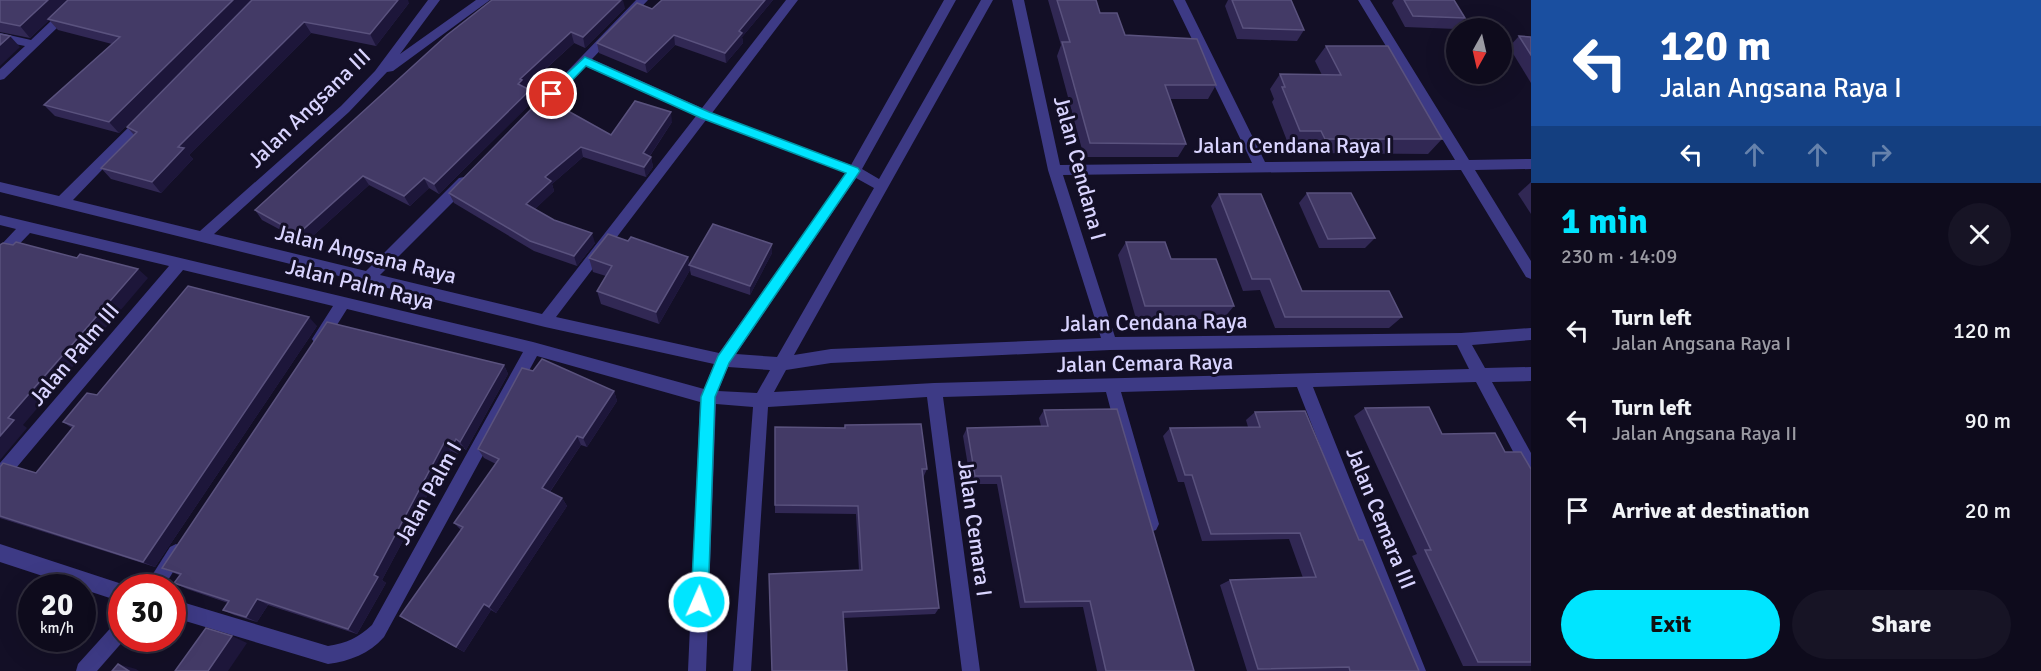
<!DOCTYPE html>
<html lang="en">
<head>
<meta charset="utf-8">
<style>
  :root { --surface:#0e0b1c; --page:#171425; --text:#f1f3f6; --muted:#9b9ba3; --line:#2e2b3b; --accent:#00e5ff }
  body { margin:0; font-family:Signika,sans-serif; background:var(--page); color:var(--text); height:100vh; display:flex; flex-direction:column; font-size:22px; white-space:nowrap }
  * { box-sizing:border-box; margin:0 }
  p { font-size:20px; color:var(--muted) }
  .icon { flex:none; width:33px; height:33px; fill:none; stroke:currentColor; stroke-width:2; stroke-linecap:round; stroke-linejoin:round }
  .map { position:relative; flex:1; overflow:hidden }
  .drawer { display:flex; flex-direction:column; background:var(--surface); width:510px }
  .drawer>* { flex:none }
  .top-card { background:#1a4fa0; color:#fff; overflow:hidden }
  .needle { width:39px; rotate:188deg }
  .fabs { position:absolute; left:1446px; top:18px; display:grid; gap:12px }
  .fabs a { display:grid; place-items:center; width:66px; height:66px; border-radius:50%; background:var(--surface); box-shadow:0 6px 24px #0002,0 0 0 2px var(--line); font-size:30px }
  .speed { position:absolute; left:18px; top:574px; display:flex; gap:12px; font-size:30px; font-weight:700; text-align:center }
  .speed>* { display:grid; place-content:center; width:78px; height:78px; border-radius:50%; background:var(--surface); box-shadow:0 6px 24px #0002,0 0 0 2px var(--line); line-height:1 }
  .speed small { font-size:15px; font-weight:400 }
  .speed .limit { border:9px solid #d22; background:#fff; color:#111 }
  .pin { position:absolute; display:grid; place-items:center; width:51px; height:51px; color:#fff; margin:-26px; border:3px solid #fff; border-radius:50%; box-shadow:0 2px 6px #0007 }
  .me { position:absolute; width:66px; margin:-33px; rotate:2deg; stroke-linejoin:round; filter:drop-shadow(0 0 4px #0008) }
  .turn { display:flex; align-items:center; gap:21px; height:126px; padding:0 30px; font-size:27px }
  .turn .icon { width:78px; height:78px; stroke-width:2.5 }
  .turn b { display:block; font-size:42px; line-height:51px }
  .lanes { display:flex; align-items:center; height:57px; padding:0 30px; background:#0003; justify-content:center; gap:30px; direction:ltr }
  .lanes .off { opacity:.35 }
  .round { display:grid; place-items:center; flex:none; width:63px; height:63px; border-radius:32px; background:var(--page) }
  .headline { display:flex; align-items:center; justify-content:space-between; height:102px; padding:0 30px }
  h1 { font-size:36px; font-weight:700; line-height:45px; color:var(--accent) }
  .button { display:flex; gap:12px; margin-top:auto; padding:12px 30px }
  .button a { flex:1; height:69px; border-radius:36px; background:var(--accent); color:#111; font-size:24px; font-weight:700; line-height:69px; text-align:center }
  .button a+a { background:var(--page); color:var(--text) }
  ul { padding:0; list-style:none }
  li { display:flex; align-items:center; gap:18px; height:90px; padding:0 30px }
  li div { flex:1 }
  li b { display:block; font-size:22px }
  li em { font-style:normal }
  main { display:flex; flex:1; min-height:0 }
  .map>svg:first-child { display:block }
</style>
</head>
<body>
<main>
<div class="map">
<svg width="1531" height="671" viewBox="0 0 1531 671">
  <rect width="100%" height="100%" fill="#130f26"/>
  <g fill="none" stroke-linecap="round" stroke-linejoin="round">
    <g fill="#3d3a85" fill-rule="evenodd">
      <path d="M73 0H86L4 79 0 80V69L25 46 0 41V33L31 40Z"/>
      <path d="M428 0H440L400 54 476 0H490L393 71 387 72 349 112 214 234 366 271 459 178 464 177 471 182 469 186 380 275 542 314 696 116 585 66 538 115 534 116 528 112 636 0H648L592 59 702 108 786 0H798L712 113 851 165 944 0H956L862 169 879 179 981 0H993L794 355 831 349 1101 338 1048 170 1012 0H1024L1060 165 1252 163 1173 0H1185L1265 162 1455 160 1358 0H1370L1469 160 1531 159V169L1475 170 1531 261V279L1526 277 1461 170 1063 175 1115 337 1461 333 1531 328V340L1472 345 1485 368 1531 367V381L1492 382 1531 453V477L1525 474 1476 382 1313 387 1426 671H1408L1297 387 1121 392 1159 524 1156 530 1150 532 1144 530 1141 524 1106 392 943 397 980 671H962L927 397 768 407 751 671H733L753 407 716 404 706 671H688L700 402 537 356 384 637C369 654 350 661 328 664L172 617V599L328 646C347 643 358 638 372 625L523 352 347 309 325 344H315L312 339 333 306 183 270 6 480 0 483V463L169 266 30 233 5 259 0 261V246L16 229 0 225V215L533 342 704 389 714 364 545 327 0 192V182L59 196 141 115 145 114 151 118 149 121 73 200 200 231 341 106 375 71ZM706 120 846 173 719 353 556 317ZM856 178 874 188 777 357 736 354ZM1457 345 1469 369 934 383 774 392 786 370 831 363 1110 350ZM728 367 770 370 757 393 718 391Z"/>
      <path d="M0 544 122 584 129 588H122V602L0 562Z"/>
      <path d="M176 544 182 547 185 553 163 588H144L170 547Z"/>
      <path d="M122 619V639H125L97 671H76L78 664 116 622Z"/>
    </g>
  </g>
  <g fill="#312854">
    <path d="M0 0H252L119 133 55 116 44 105 112 44 58 30 49 20 30 38 0 32Z"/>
    <path d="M252 0 409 3 376 46 311 33 189 155 193 159 161 193 111 179 101 168 134 135 127 127Z"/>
    <path d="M492 0 625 8 585 48 574 43 525 88 530 90 533 101 439 194 429 188 410 206 369 185 305 243 262 220 255 210Z"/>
    <path d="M662 0H773L742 37 743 43 726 63 675 45 647 73 599 53 597 43 652 9Z"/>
    <path d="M1048 0H1096L1100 13 1125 35 1216 85 1208 99H1170L1186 144 1178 157H1084L1057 56 1061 45Z"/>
    <path d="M1228 0H1291L1304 30 1297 41 1237 39 1225 6Z"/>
    <path d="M1394 0H1454L1465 18 1456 29 1405 27 1392 3Z"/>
    <path d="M1519 36 1531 37V83L1509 47Z"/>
    <path d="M1326 46 1442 139 1428 154 1313 153 1310 146H1289L1272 102 1274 99 1270 89 1280 74 1322 75 1315 61Z"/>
    <path d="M672 122 650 156 651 157 653 167 646 177 583 157 552 184 554 191 535 209 595 243 577 266 534 251 454 203 449 193 611 135Z"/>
    <path d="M1531 182V214L1518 194Z"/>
    <path d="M1307 193 1375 238 1365 248H1319L1299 203Z"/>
    <path d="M1219 194 1302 291 1402 317 1389 328H1275L1260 290 1243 291 1211 206Z"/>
    <path d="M628 241 688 257 690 270 659 324 601 304 597 291 606 276 593 272 589 258Z"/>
    <path d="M1126 242 1171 259 1234 306 1223 319H1136L1118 255Z"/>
    <path d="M772 244V253L750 295 691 275 689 265Z"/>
    <path d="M317 326 155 567 0 518V467L36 473 72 428 63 422 97 395Z"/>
    <path d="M504 365 508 374 466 450 462 447 458 454 451 451 382 580 386 583 357 634 268 605 257 622 234 615 223 610 228 603 187 589 174 583 179 575 162 568Z"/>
    <path d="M614 391 617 401 587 447 581 445 550 492 562 498 567 506 496 613 491 610 464 652 400 616 461 530 454 523 496 464 484 458 478 449Z"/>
    <path d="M1365 408 1442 434 1505 452 1531 469V666H1463L1412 556 1417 554 1354 416Z"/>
    <path d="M1044 410 1194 671H1097L1083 607 1020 608 997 484H971L963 436 967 428 1041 426 1039 418Z"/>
    <path d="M1255 412 1359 540 1419 671H1247L1220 585 1230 580 1303 578 1289 539 1202 541 1184 482H1178L1163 436 1170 428 1248 427 1246 420Z"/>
    <path d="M845 425 927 469 923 478 939 608 935 614 843 618 772 671 859 571 856 514 775 513V427L844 428Z"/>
  </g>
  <g fill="#1d163a">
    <path d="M48 0H70L30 38 20 26Z"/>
    <path d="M233 0H252L119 133 109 122Z"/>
    <path d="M398 0H408L409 3 376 46 370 34Z"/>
    <path d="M621 0H623L625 8 585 48 583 37Z"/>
    <path d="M765 0H773L742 37 743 43 726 63 725 53 739 31Z"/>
    <path d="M304 22 311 33 189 155 193 159 161 193 152 182 178 147Z"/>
    <path d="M571 32 574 43 524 88 518 84 520 79Z"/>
    <path d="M674 35 675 45 647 73 645 63Z"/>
    <path d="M10 36 20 47 0 66V45Z"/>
    <path d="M530 90 533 101 439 194 434 184Z"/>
    <path d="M671 112 672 122 645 163 643 153Z"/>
    <path d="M581 147 583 157 552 184 554 191 530 214 526 204 545 177Z"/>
    <path d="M651 157 653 167 646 177 644 167Z"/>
    <path d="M363 176 369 185 305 243 298 234Z"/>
    <path d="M424 178 429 188 410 206 404 196Z"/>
    <path d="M592 233 595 243 577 266 574 256Z"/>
    <path d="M772 244V253L750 295V286Z"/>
    <path d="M688 257 690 270 659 324 656 312Z"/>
    <path d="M138 269 148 278 23 425 27 428 0 460V436L8 418Z"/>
    <path d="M309 317 317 326 155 567 143 562Z"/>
    <path d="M504 365 508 374 466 450 460 442Z"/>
    <path d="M614 391 617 401 587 447 583 438Z"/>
    <path d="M577 436 581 445 547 496 542 488Z"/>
    <path d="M456 439 462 447 458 454 452 446Z"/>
    <path d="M444 443 451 451 382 580 386 583 357 634 348 629 374 575Z"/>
    <path d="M562 498 567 506 496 613 489 607Z"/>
    <path d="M257 599 268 605 257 622 246 617Z"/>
    <path d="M484 604 491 610 464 652 456 647Z"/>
    <path d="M232 636 247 643 228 671H208Z"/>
    <path d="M118 664 136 669 139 671H129Z"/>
  </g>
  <g fill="#433a66" stroke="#5a527e" stroke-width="1.5">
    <path d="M0 0H48L20 26 0 22Z"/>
    <path d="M68 0H233L109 122 44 105 120 37 48 19Z"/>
    <path d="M252 0H398L370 34 304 22 178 147 184 148 152 182 101 168 137 132 127 127Z"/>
    <path d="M492 0H621L583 37 571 32 520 79 522 80 518 84 530 90 434 184 424 178 404 196 363 176 298 234 255 210 447 35Z"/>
    <path d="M662 0H765L739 31 742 33 725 53 674 35 645 63 597 43 637 3 652 9Z"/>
    <path d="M1057 0H1096L1100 13H1117L1125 35 1197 39 1216 85H1165L1186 144 1090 143 1062 42H1070Z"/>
    <path d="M1232 0H1291L1304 30 1243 28Z"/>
    <path d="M1404 0H1454L1465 18 1413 16Z"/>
    <path d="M0 34 10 36 0 45Z"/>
    <path d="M1519 36 1531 37V55Z"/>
    <path d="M1326 46H1388L1442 139H1325L1321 131H1300L1282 87H1285L1280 74 1341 75Z"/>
    <path d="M543 97 611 135 635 101 671 112 643 153 651 157 644 167 581 147 545 177 551 181 526 204 554 220 592 233 574 256 530 241 449 193Z"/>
    <path d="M1307 193H1351L1375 238 1328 239Z"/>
    <path d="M1219 194H1261L1302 291H1389L1402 317H1285L1270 279H1252Z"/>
    <path d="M713 224 772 244 750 286 689 265Z"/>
    <path d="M608 234 628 241 631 237 688 257 656 312 597 291 612 266 589 258Z"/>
    <path d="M16 242 77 258 80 254 138 269 8 418 14 420 0 436V245L3 243 13 245Z"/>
    <path d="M1126 242H1165L1171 259H1216L1234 306H1145Z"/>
    <path d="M188 286 309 317 143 562 0 516V467L3 463 36 473 74 426 63 422 87 393 97 395Z"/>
    <path d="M327 322 504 365 460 442 456 439 452 446 444 443 374 575 378 577 348 629 257 599 246 617 223 610 229 601 174 583 181 574 162 568Z"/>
    <path d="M542 359 614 391 583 438 577 436 542 488 562 498 489 607 484 604 456 647 400 616 463 527 454 523 499 459 478 449 522 368 533 371Z"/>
    <path d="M1429 407 1442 434 1495 433 1505 452H1521L1531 469V662H1478L1425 550H1431L1365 408Z"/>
    <path d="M1117 409 1194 671H1106L1090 601 1025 602 1001 476H975L967 428 1048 426 1044 410Z"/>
    <path d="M1305 411 1359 540H1363L1419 671H1350L1349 667 1258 669 1230 580 1316 577 1300 533 1211 534 1192 475H1185L1170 428 1260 427 1255 412Z"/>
    <path d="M921 424 927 469H922L939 608 843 612 847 671H772L769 574 862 570 858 506 775 505V427L845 428V425Z"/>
    <path d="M206 628 232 636 208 671H175Z"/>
    <path d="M118 664 129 671H112Z"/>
  </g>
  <path fill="#00e5ff" stroke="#0095a6" stroke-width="1.5" d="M585 57 709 112 858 168 860 171 729 363 715 397 708 602 705 608 699 611 694 608 691 602 701 397 718 356 846 173 701 118 586 66 556 97H548V91Z"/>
  <g text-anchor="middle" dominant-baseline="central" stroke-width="6" stroke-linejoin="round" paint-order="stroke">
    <g font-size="22" fill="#d9d4ff" stroke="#130f26">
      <text transform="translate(309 108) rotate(-44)">Jalan Angsana III</text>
      <text x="1293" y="145">Jalan Cendana Raya I</text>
      <text transform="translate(1080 168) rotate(75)">Jalan Cendana I</text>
      <text transform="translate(366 254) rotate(14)">Jalan Angsana Raya</text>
      <text transform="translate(360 284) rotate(14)">Jalan Palm Raya</text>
      <text transform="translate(1154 322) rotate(-1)">Jalan Cendana Raya</text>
      <text transform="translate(74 354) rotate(-50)">Jalan Palm III</text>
      <text transform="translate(1145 363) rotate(-1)">Jalan Cemara Raya</text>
      <text transform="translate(428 493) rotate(-61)">Jalan Palm I</text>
      <text transform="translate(1381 518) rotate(68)">Jalan Cemara III</text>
      <text transform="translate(975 528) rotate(82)">Jalan Cemara I</text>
    </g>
  </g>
</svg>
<div class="fabs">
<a><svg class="needle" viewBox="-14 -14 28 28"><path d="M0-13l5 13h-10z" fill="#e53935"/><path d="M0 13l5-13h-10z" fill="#9b9ba3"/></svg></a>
</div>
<div class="speed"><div>20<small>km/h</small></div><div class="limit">30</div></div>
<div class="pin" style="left:552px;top:94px;background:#d93025"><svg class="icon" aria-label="arrive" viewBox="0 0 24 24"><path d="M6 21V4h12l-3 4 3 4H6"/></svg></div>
<svg class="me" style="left:699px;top:602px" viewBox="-20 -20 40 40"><circle r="17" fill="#00e5ff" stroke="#fff" stroke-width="3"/><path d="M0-11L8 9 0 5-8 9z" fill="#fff"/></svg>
</div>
<section class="drawer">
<div class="top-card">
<div class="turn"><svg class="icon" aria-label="left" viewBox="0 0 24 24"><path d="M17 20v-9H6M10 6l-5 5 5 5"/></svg><div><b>120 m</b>Jalan Angsana Raya I</div></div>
<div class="lanes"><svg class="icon" aria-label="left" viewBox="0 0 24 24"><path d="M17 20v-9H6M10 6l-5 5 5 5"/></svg><svg class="icon off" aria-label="ahead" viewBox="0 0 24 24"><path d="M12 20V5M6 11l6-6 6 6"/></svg><svg class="icon off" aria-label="ahead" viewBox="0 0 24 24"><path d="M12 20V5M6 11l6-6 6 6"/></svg><svg class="icon off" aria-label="right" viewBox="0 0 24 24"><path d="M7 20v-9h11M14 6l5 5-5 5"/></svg></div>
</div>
<div class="headline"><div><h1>1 min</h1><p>230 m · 14:09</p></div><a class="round"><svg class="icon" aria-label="close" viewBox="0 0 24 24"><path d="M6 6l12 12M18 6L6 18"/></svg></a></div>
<ul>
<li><svg class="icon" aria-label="left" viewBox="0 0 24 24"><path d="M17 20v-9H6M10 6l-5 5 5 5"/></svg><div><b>Turn left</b><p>Jalan Angsana Raya I</p></div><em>120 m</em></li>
<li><svg class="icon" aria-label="left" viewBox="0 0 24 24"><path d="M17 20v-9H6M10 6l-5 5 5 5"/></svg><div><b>Turn left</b><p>Jalan Angsana Raya II</p></div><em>90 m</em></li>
<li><svg class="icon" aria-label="arrive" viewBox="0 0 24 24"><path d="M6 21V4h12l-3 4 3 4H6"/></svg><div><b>Arrive at destination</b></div><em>20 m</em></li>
</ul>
<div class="button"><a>Exit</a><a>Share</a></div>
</section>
</main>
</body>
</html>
